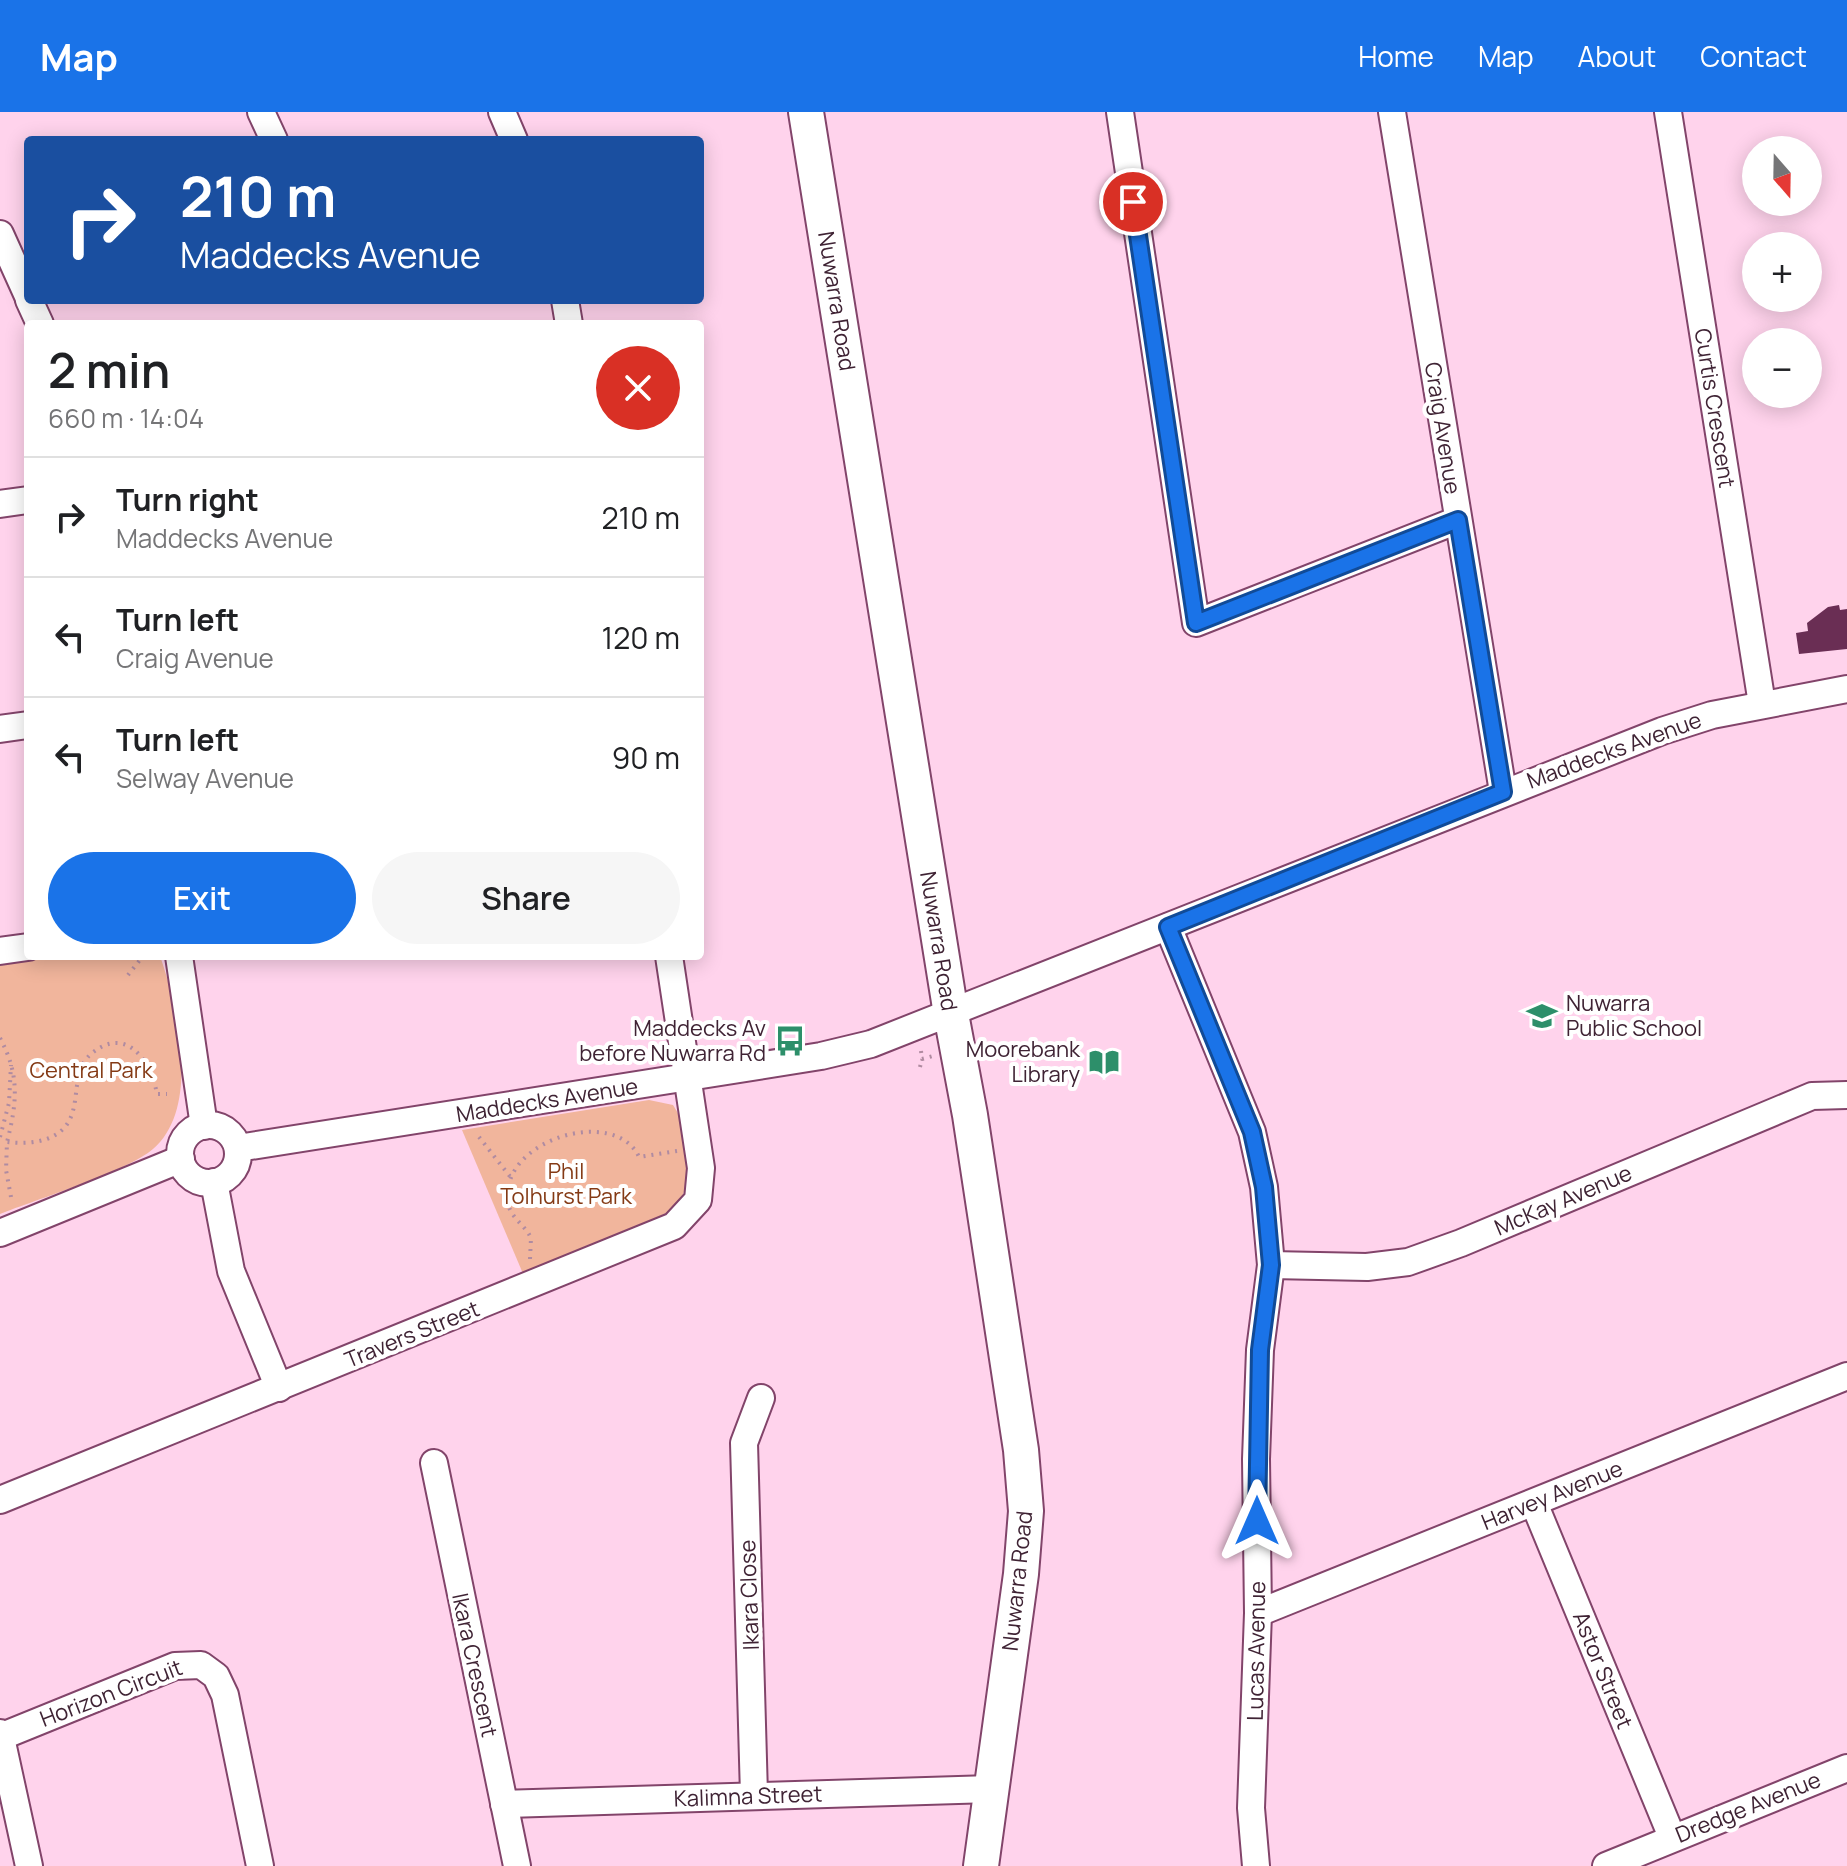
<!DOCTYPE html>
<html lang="en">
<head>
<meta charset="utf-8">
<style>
  :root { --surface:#fff; --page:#f6f6f6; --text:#202124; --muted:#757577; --line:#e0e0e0; --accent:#1a73e8 }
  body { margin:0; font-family:Manrope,sans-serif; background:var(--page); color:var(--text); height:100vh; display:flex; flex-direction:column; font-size:30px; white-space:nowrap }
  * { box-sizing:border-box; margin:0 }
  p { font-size:26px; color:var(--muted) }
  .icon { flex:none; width:44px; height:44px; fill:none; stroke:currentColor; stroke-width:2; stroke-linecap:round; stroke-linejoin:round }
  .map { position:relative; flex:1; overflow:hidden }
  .panel { position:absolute; left:24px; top:208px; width:680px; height:640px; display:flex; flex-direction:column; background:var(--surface); border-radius:8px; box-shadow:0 4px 20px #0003 }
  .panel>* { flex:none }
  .guide { position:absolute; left:24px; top:24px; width:680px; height:168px; border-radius:8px; box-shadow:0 4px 20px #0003; background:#1a4fa0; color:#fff; overflow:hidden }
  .needle { width:52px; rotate:160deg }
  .fabs { position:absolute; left:1742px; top:24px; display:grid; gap:16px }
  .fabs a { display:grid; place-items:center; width:80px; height:80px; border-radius:50%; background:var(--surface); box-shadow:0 4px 20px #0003; font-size:40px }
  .pin { position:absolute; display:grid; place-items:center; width:68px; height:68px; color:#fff; margin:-34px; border:4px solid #fff; border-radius:50%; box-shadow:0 2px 8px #0007 }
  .me { position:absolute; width:88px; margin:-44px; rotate:0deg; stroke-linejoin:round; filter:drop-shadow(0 0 6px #0008) }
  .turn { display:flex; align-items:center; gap:28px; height:168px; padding:0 24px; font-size:36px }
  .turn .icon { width:104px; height:104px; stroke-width:2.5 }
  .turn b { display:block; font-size:56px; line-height:68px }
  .round { display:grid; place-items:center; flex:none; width:84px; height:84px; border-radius:42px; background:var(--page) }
  .head { display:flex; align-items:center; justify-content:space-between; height:136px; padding:0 24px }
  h1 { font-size:48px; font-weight:600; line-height:60px }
  .cta { display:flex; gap:16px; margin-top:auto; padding:16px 24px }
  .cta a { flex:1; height:92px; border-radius:48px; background:var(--accent); color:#fff; font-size:32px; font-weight:600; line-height:92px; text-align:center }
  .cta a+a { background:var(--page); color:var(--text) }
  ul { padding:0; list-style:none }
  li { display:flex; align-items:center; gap:24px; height:120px; padding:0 24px; border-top:2px solid var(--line) }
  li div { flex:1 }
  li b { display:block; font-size:30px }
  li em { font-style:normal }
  header { display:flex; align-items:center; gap:48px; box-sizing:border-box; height:112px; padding:0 40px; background:var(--accent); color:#fff }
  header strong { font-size:38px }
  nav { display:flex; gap:44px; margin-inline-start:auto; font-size:28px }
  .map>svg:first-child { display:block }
</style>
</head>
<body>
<header>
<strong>Map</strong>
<nav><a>Home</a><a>Map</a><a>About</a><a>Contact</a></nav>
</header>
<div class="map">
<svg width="1847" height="1754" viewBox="0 0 1847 1754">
  <rect width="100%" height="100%" fill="#ffd3ec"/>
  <g fill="#f1b59c">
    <path d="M34 844H160C178 895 201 996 153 1037 128 1059 35 1088 0 1102V850Z"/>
    <path d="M649 988 673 993C693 1023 694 1068 676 1097L524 1164 462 1018Z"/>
  </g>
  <path fill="#6a2e54" d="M1839 493 1840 498 1847 497V537L1799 542 1796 521 1808 519 1807 511 1828 495Z"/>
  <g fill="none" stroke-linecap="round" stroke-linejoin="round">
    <g stroke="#82446a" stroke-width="30">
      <g id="minor">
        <path d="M261 0 274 28"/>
        <path d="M502 0 514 28"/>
        <path d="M1120 0 1196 511 1458 408"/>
        <path d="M1392 0 1503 680"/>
        <path d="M1668 0 1762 592"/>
        <path d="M0 122 28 184"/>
        <path d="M29 188 40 212"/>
        <path d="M565 188 569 212"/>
        <path d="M0 392 28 388"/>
        <path d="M0 617 28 613"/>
        <path d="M1168 815 1252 1020 1264 1075 1271 1153 1260 1238 1256 1347 1258 1501 1251 1696 1256 1754"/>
        <path d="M0 839 28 835"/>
        <path d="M179 844 204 1014"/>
        <circle cx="209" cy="1042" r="29"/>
        <path d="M238 1036 821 944 871 932 1662 619 1712 603 1847 577"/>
        <path d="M214 1070 231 1159 279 1276"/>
        <path d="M0 1121 181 1047"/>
        <path d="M1271 1153 1367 1155 1408 1150 1461 1131 1812 984 1847 983"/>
        <path d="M434 1351 517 1754"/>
        <path d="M0 1388 674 1114 698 1088 701 1056 669 844"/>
        <path d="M1534 1391 1672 1725"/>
        <path d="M1258 1501 1847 1264"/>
        <path d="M0 1621 29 1754"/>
        <path d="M0 1625 175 1554 201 1553 216 1564 225 1583 260 1754"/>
        <path d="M754 1683 744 1331 761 1286"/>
        <path d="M504 1692 991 1677"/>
        <path d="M1606 1754 1847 1656"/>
      </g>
    </g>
    <g stroke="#82446a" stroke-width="38">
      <path id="major" d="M806 0 951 902 970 1003 1021 1338 1026 1399 1021 1462 981 1754"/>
    </g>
    <g stroke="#b08ba1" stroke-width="4" stroke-dasharray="2 6" stroke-linecap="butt">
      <path d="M128 863 143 844"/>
      <path d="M0 926C20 963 17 991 7 1030"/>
      <path d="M921 939 922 947 933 944"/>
      <path d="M920 955 922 947"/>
      <path d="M0 1025 9 991 11 953"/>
      <path d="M479 1025 512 1067"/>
      <path d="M11 1085 6 1058 7 1030C26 1032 50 1031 64 1016 83 995 69 961 91 942 126 912 151 949 157 982H167"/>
      <path d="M530 1147 531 1126C525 1113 510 1105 508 1091 498 1028 615 993 639 1045L677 1039"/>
    </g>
    <use href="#minor" stroke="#fff" stroke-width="26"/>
    <use href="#major" stroke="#fff" stroke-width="34"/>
  </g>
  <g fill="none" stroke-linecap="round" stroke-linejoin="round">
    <g stroke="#114b97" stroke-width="20">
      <path id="route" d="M1133 90 1196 511 1458 408 1503 680 1168 815 1252 1020 1264 1075 1271 1153 1260 1238 1257 1409"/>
    </g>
    <use href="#route" stroke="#1a73e8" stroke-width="14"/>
  </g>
  <defs>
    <g id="school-bare" transform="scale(2.4)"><path d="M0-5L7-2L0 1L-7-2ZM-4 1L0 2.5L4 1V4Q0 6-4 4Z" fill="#2d8f6a" stroke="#fff" stroke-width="2.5" paint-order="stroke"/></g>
    <g id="bus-bare" transform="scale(2.4)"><path d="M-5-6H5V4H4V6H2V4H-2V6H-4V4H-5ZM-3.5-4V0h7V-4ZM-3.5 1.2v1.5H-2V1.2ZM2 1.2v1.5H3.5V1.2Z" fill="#2d8f6a" stroke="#fff" stroke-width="2.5" paint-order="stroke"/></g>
    <g id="library-bare" transform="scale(2.4)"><path d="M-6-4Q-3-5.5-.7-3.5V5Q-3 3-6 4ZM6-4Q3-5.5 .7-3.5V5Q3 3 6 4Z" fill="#2d8f6a" stroke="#fff" stroke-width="2.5" paint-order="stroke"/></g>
  </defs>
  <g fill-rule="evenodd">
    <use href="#school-bare" x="1542" y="904"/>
    <use href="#bus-bare" x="790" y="929"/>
    <use href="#library-bare" x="1104" y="950"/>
  </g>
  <g text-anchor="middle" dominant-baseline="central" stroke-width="8" stroke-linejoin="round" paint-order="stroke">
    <g font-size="22" fill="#3f2334" stroke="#fff">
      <text transform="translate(837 189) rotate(81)">Nuwarra Road</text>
      <text transform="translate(1715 296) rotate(81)">Curtis Crescent</text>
      <text transform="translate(1443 316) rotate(81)">Craig Avenue</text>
      <text transform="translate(1614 638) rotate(-20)">Maddecks Avenue</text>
      <text transform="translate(939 829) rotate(81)">Nuwarra Road</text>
      <text transform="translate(547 988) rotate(-9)">Maddecks Avenue</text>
      <text transform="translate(1563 1088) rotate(-23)">McKay Avenue</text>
      <text transform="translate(412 1222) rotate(-22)">Travers Street</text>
      <text transform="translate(1552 1383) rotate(-22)">Harvey Avenue</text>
      <text transform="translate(1017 1469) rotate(-84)">Nuwarra Road</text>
      <text transform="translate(749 1483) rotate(-92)">Ikara Close</text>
      <text transform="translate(1256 1539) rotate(-89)">Lucas Avenue</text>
      <text transform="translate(475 1553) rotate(78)">Ikara Crescent</text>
      <text transform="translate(1603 1558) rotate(68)">Astor Street</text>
      <text transform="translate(111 1581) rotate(-21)">Horizon Circuit</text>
      <text transform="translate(748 1684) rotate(-2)">Kalimna Street</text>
      <text transform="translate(1748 1695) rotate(-22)">Dredge Avenue</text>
    </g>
    <g font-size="22" fill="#3f2334" stroke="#fff" text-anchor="end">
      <text x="1566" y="891" text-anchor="start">Nuwarra<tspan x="1566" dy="25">Public School</tspan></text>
      <text x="766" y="916">Maddecks Av<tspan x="766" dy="25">before Nuwarra Rd</tspan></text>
      <text x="1080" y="937">Moorebank<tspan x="1080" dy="25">Library</tspan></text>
    </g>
    <g font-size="22" fill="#843a15" stroke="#fff">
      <text x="91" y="958">Central Park</text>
      <text x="566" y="1059">Phil<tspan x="566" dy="25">Tolhurst Park</tspan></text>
    </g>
  </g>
</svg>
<div class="fabs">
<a><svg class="needle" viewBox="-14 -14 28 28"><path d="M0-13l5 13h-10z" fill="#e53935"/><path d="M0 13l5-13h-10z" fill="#757577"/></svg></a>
<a>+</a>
<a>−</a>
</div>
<div class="pin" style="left:1133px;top:90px;background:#d93025"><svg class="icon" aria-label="arrive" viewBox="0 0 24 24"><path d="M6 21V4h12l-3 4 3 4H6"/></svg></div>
<svg class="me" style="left:1257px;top:1409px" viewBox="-20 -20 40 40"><path d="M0-17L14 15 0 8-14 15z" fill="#1a73e8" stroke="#fff" stroke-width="4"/></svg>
<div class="guide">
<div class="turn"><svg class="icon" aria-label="right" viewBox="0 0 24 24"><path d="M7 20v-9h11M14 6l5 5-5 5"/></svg><div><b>210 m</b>Maddecks Avenue</div></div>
</div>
<section class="panel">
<div class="head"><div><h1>2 min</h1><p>660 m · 14:04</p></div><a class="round" style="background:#d93025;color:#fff"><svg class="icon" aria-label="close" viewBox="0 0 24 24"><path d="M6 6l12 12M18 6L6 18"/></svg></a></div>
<ul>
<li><svg class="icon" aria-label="right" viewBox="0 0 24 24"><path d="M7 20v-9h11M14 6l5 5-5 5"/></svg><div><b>Turn right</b><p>Maddecks Avenue</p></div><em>210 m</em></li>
<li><svg class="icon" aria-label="left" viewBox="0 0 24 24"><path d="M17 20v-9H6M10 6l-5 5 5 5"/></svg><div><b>Turn left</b><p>Craig Avenue</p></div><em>120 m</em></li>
<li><svg class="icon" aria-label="left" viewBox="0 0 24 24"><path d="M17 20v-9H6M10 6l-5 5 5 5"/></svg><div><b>Turn left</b><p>Selway Avenue</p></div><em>90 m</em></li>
</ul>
<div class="cta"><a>Exit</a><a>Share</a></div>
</section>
</div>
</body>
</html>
